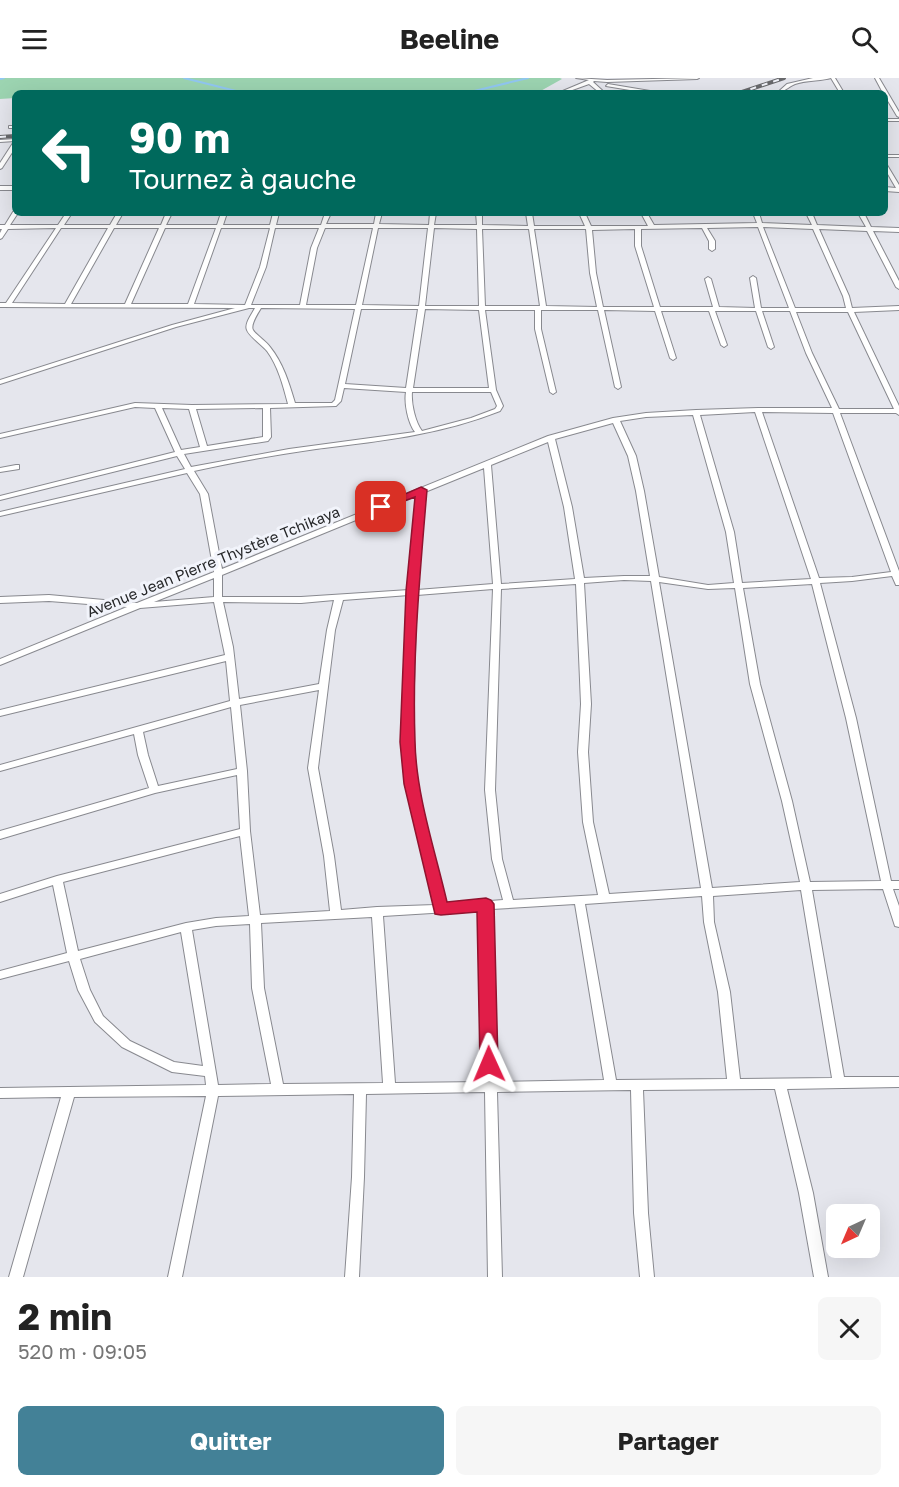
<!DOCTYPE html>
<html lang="fr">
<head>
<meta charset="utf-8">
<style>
  :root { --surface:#fff; --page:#f6f6f6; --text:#222; --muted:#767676; --accent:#438197 }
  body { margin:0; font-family:"Golos Text",sans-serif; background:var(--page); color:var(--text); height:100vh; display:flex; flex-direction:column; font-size:22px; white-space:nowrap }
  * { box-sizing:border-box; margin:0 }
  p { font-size:20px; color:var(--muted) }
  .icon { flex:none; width:33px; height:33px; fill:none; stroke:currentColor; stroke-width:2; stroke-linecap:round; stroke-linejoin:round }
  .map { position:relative; height:1199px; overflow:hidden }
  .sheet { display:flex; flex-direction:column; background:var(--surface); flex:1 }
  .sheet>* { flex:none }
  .banner { position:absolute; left:12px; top:12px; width:876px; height:126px; border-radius:9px; box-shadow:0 6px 24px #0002; background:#00695c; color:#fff; overflow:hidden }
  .needle { width:39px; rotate:224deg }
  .tools { position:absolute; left:826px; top:1126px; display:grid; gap:12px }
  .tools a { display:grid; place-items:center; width:54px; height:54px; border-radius:9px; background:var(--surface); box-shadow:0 6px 24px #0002; font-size:30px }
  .pin { position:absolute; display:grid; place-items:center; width:51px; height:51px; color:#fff; margin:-26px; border-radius:12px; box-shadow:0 3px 9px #0006 }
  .me { position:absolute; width:66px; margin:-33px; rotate:359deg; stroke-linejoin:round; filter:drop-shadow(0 0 4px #0008) }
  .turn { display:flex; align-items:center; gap:21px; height:126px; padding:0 18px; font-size:27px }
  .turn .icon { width:78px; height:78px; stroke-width:2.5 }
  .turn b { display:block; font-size:42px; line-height:51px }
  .round { display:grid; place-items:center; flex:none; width:63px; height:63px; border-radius:9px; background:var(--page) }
  .summary { display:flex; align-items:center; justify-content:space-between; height:102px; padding:0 18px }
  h1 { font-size:36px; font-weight:700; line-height:45px }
  .action { display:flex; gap:12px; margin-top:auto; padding:12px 18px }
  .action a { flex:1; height:69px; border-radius:9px; background:var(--accent); color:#fff; font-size:24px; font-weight:700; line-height:69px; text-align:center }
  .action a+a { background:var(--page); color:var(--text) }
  header { display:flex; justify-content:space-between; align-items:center; height:78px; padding:0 18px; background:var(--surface); font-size:27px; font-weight:700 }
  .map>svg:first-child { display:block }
</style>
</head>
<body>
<header><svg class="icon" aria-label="menu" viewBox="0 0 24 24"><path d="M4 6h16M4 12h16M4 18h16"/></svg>Beeline<svg class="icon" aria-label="search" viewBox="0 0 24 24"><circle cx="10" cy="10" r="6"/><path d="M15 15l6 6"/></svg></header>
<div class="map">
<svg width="899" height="1199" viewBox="0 0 899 1199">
  <rect width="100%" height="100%" fill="#e5e6ed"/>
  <path fill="#9cd4b1" d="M0 0H560L562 1 537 15H220L218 12 200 15H15V20L0 21Z"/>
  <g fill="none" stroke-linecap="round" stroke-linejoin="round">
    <g stroke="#91c7f2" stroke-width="2">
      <path d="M184 0 236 13 328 15"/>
      <path d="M0 1 4 0"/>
      <path d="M466 15 528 0"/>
    </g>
    <g stroke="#88898f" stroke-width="2">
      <g id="minor">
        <path d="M576 0 607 2 699 0 697 1 607 4 594 3 593 4 605 15H600L589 6 564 15H558L589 2Z"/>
        <path d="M813 0H835L844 15H840L831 0C820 3 807 2 795 6 788 9 784 14 777 15L787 6Z"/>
        <path d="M875 0H879L899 34V39L897 38 885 18V15H883Z"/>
        <path d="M608 6 656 14 658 15H648L606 8Z"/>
        <rect x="885" y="41" width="14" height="2"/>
        <rect x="9" y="48" width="6" height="2"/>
        <path d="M15 61V63L0 64V62Z"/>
        <path d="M13 65H15V70L2 90 0 91V85Z"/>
        <rect x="885" y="77" width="14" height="2"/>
        <path d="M885 86 887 87 899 107V114L885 113V109L896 110 885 91Z"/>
        <rect x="0" y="108" width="15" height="4"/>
        <path d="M15 133V135H18L10 147H58L66 135H72L64 147H110L117 135H123L116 147H161L166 135H172L166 147H217L221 135H227L223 147H270L273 135H279L276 147H321L325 135H331L326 146H374L376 135H382L379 146 429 147 430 135H436L434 147H477L476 135H482V147L528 148 526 135H532L534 148H585L579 135H585L591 148H648L641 135H647L654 147 757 145 753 135H759L762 145 812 147 806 135H812L817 147 866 149 858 135H864L871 149 899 150V154L873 153 899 203V211L896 209 867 153 819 151 849 218 852 230 899 228V232L854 234 899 328V337L896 335H840L899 493V507H896L892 498 852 503 820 505 856 640 891 803H899V811H893L899 828V849L895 848 894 845 883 811 812 812 844 999H899V1009L787 1011 813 1115 828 1199H814L799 1115 775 1011 643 1012 648 1135 654 1199H640L634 1135 631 1012 497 1014 502 1199H488L485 1014 366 1016 364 1099 359 1199H345L352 1099 354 1016 218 1018 182 1199H168L206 1018 74 1019 23 1199H9L61 1019 0 1020V1010L206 1007 205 998 172 994 122 969 95 944 78 912 69 883 0 901V893L67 875 53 807 0 824V816L57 798 240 751 237 697 155 715 0 761V753L149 710 138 677 134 656 0 693V687L230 623 226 583 0 638V632L225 577 214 524 140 530 0 587V581L127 529 49 523 0 525V519L49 517 137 525 214 494 200 416 187 395 0 438V434L185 391 177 378 0 422V418L175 374 155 330 135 329 0 360V356L135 325 192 327 288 326C283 307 278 288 267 273 262 267 249 258 247 252 244 246 252 236 255 230H249L176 249 0 306V302L172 247 235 230 0 229V225H6L56 150 8 151 2 160 0 161V155L2 151H0V147H5L13 134ZM758 149 789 230H761L756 200 753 198 750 200 755 230 719 229 711 201 708 199 705 201 713 229H660L641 168V151L702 150 709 163V171L712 173 715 171V163L707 150ZM763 149 813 151 843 218 846 230H795ZM61 150H108L65 226 12 225ZM114 150H159L125 226H71ZM165 150H216L188 226H131ZM221 150H270L260 189 245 227 194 226ZM275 150H319L311 170 300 227H251L266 189ZM325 150H373L356 227H306L317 170ZM378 150H428L419 228 362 227ZM434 150 477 151 479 228H425ZM482 151H529L540 228H485ZM534 151H586L590 195 597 229 546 228ZM635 151V168L654 229H603L596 195 592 152ZM261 230 355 231 335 322 332 325H295C289 305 283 285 270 269 267 264 255 256 253 252 250 247 258 235 261 230ZM361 231H418L406 310 345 306ZM425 231 479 232 489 310H413ZM485 232H535V251L550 314 553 316 556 314 541 251V232H598L615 309 618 311 621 309 604 232 655 233 670 280 673 282 676 280 661 233H709L721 267 724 269 727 267 715 233H756L768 269 771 271 774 269 762 233H790L806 275 832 330H758L696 332 646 335 613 340 548 358 222 491 208 416 194 393C234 384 275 377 316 371 381 363 439 357 500 333L503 328 496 312ZM796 234H848L894 331H839L812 275ZM344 310 406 314C404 325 408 345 415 354L289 371 191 389 184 376 268 363 271 359 270 330 336 328 341 323ZM412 314H491L497 328 495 331 471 340 422 353C415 344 411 325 412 314ZM162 330 189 331 200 369 181 372ZM263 330V359L207 368 196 331ZM755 334 811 501 742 505 734 454 700 337ZM762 334 833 335 891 494 852 499 819 500ZM693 337 726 454 734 505 708 507 659 499 644 413 636 378 620 343 646 339ZM613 345 628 378 636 413 650 498H624L584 500 572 429 555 361ZM548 364 564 429 575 501 501 506 491 387ZM484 390 493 506 417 512 425 414ZM417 417 409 512 301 519H222V497ZM214 500V519L154 524ZM624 502 651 503 701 810 609 816 593 744 588 674 591 626 584 505ZM659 504 708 511 735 510 750 606 782 723 800 804 712 810ZM576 506 581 626 578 674 583 744 598 817 513 822 502 781 495 712 501 511ZM812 506 846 640 881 803 810 804 792 723 760 606 743 510ZM493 511 485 712 492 781 503 822 490 823 486 822 482 824 445 826 417 706 412 664 417 517ZM409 517 402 664 407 706 435 827 377 829 341 832 334 778 318 690 335 552 343 522ZM334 522 327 552 319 606 239 621 233 569 223 524 301 525ZM319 612 308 690 324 778 330 833 260 837 250 753 247 693 240 627ZM231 629 237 691 158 708 148 677 143 654ZM240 758 249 838 216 840 186 845 78 873 63 804ZM801 812 832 1000 740 1001 730 914 714 844 713 818ZM702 818 704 844 718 914 727 1001 616 1002 585 826ZM575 826 604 1002 497 1004 492 831ZM481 832 485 1004 395 1005 383 838ZM372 839 383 1005 283 1006 264 910 261 845ZM250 846 252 910 271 1006 218 1007 192 852 216 848ZM181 854 203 988 174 984 130 963 103 938 90 912 80 881Z"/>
        <path d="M16 387H19V391L0 394V390Z"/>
      </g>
    </g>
    <use href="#minor" fill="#fff" fill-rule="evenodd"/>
    <g stroke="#68696c" stroke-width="4">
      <g id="rail">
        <path d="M739 15 784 0"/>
        <path d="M0 59 15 58"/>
      </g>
    </g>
    <use href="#rail" stroke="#f2f4fb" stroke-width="2" stroke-dasharray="6" stroke-linecap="butt"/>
  </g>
  <path fill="#e11d48" stroke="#92132f" stroke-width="1.5" d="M421 409 427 412C420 495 412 580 415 663 416 717 435 772 447 824L486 820 491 822 494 826 498 986 495 991 489 993 482 991 480 986 477 834 441 837 435 836 404 706 400 664 406 513 415 419 381 432 375 429Z"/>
  <g text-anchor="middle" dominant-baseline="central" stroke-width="6" stroke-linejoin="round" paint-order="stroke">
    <g font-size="15" fill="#262729" stroke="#f2f4fb">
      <text transform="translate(213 483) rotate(-22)">Avenue Jean Pierre Thystère Tchikaya</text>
    </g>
  </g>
</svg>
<div class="tools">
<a><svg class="needle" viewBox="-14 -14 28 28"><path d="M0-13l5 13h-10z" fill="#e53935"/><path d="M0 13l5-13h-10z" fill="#767676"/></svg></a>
</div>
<div class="pin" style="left:381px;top:429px;background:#d93025"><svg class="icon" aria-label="arrive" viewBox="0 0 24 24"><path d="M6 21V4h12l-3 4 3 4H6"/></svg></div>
<svg class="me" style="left:489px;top:986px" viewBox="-20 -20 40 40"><path d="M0-17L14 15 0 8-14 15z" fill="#e11d48" stroke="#fff" stroke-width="4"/></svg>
<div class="banner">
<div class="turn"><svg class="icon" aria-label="left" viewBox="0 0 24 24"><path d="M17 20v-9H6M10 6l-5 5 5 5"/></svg><div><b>90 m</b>Tournez à gauche</div></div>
</div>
</div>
<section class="sheet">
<div class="summary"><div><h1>2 min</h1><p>520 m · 09:05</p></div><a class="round"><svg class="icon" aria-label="close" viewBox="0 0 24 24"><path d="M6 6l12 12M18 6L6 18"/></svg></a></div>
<div class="action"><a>Quitter</a><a>Partager</a></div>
</section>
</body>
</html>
